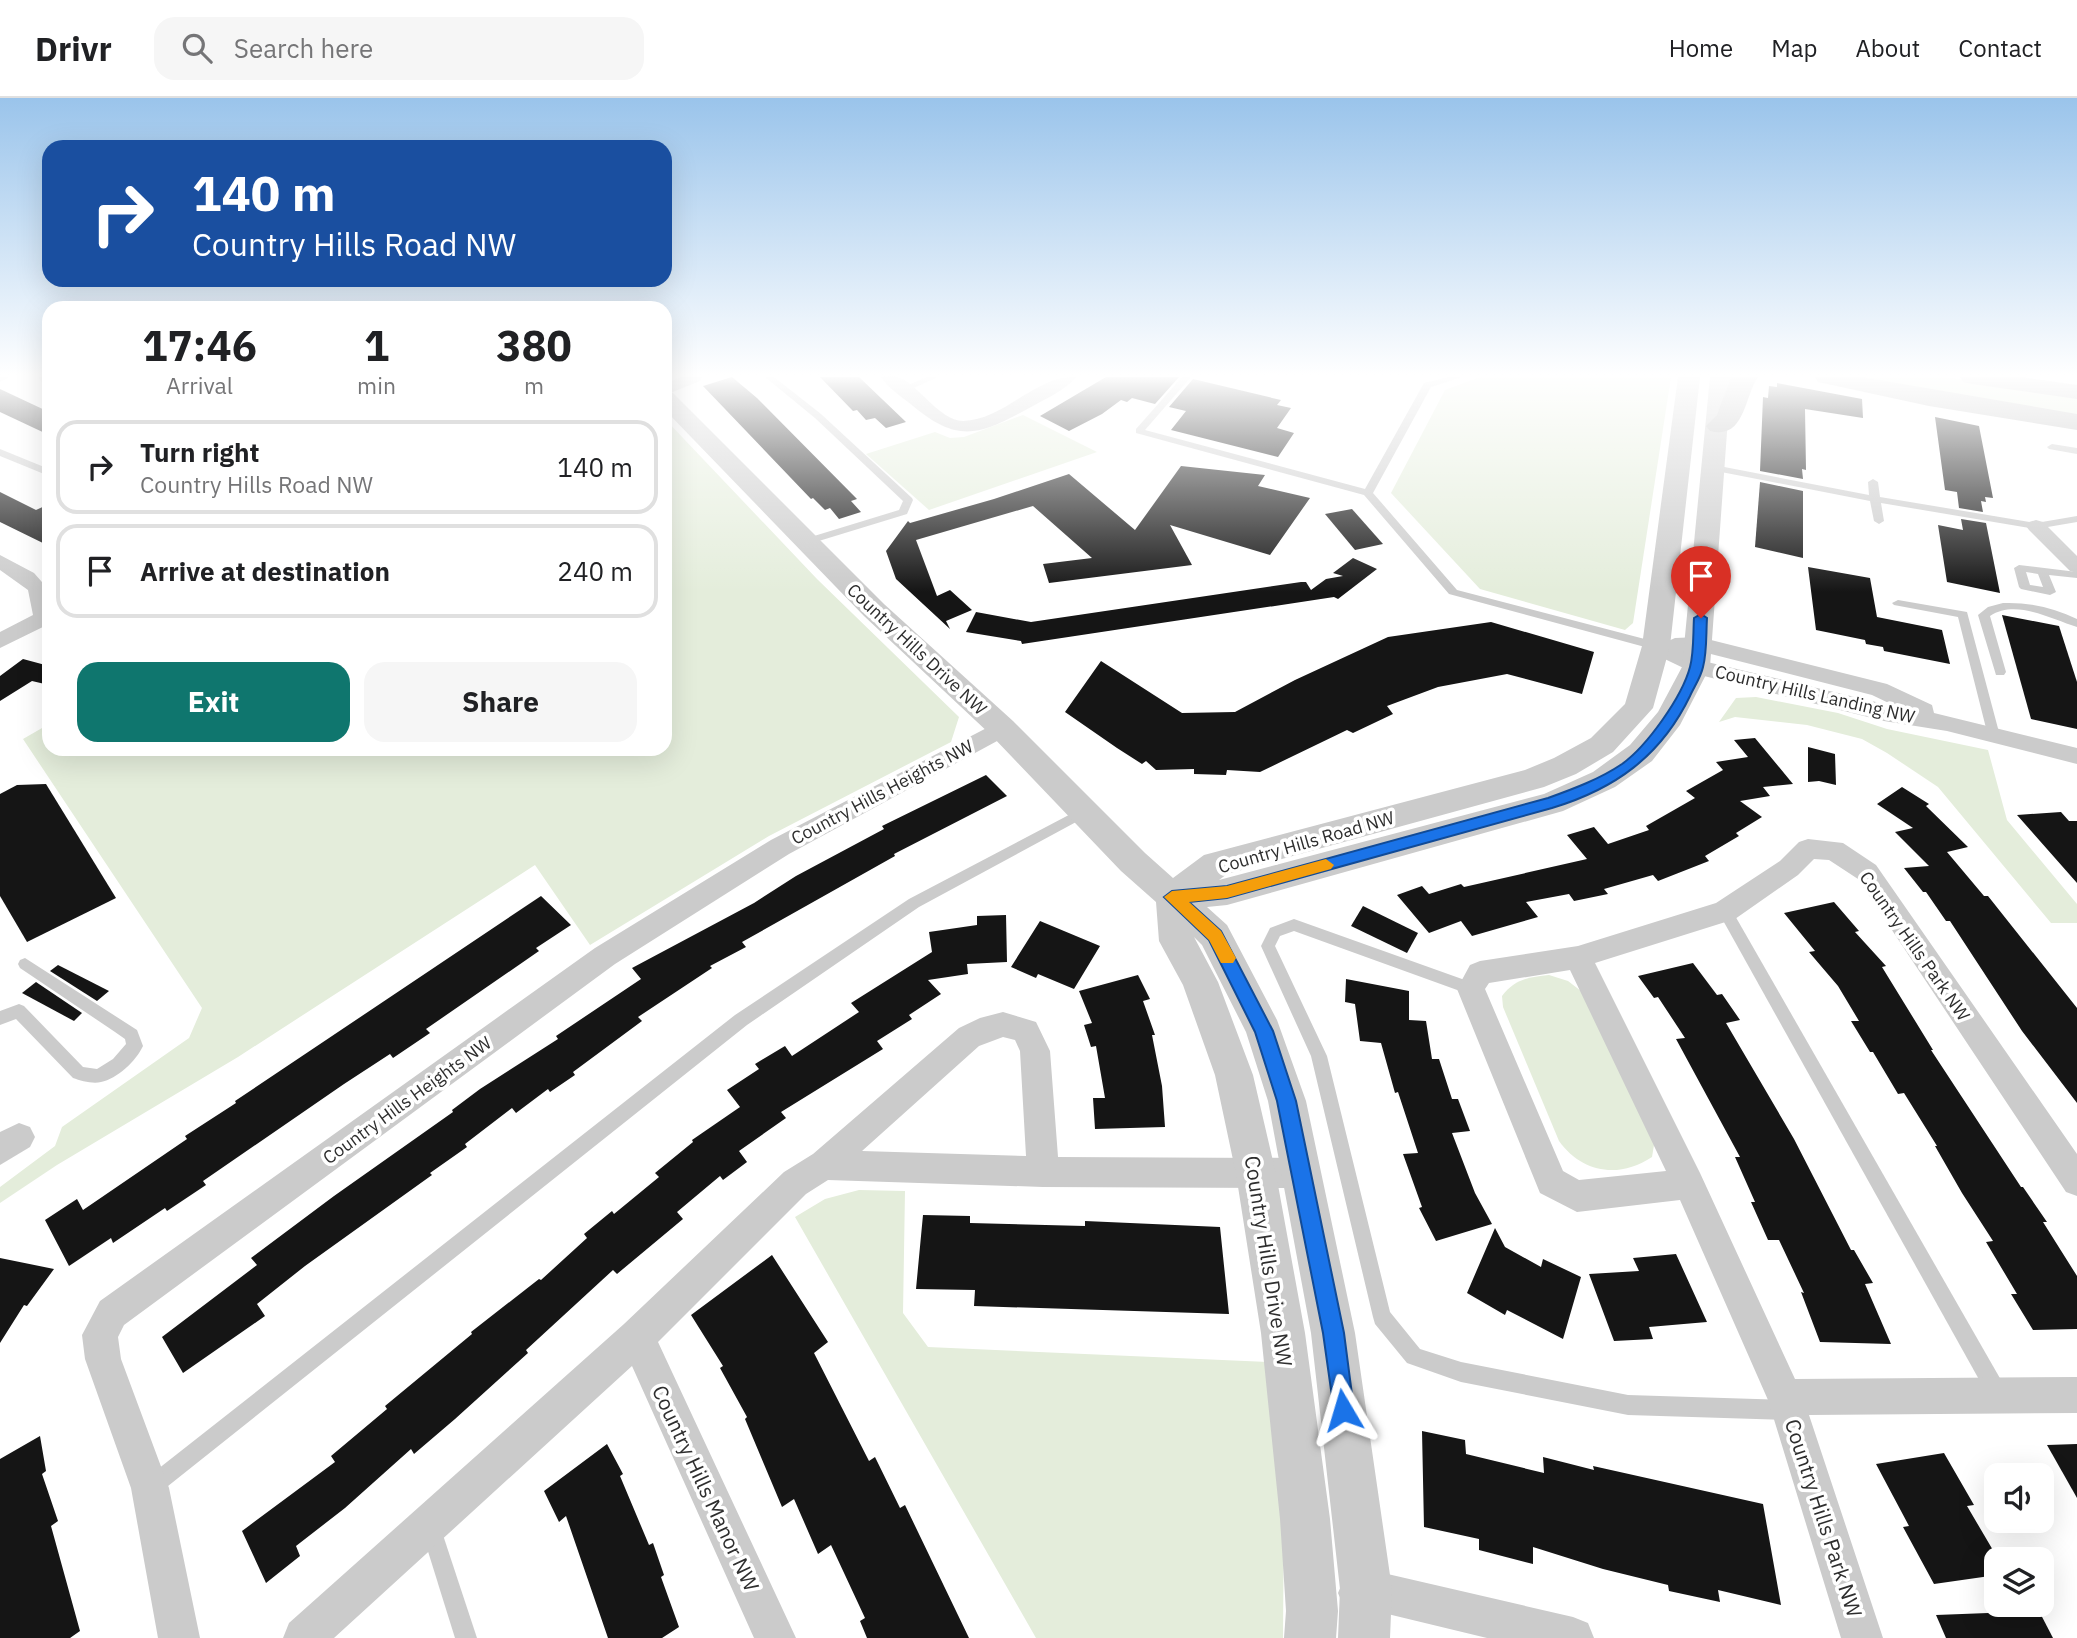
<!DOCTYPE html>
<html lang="en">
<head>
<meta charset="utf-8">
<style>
  :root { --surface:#fff; --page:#f6f6f6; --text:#202124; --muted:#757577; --line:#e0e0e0; --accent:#0f766e }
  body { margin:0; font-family:"IBM Plex Sans",sans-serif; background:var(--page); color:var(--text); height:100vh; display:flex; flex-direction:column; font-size:26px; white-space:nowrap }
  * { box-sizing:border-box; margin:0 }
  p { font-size:23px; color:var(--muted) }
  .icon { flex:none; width:38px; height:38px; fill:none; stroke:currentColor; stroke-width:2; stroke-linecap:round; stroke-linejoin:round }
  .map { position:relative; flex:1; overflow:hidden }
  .side { position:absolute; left:42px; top:203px; width:630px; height:455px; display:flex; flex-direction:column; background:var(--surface); border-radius:21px; box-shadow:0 7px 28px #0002 }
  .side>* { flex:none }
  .hud { position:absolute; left:42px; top:42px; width:630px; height:147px; border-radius:21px; box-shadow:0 7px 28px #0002; background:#1a4fa0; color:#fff; overflow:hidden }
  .buttons { position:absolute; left:1984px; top:1365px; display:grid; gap:14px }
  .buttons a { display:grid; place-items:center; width:70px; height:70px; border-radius:14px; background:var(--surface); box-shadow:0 7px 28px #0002; font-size:35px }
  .pin { position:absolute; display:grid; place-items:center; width:60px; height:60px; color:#fff; margin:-72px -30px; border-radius:50% 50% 50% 0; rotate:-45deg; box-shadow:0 0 7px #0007 }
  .pin .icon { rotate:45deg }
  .me { position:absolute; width:77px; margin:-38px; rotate:353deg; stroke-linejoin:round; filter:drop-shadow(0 0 5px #0008) }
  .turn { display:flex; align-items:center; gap:24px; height:147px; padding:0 35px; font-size:32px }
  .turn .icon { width:91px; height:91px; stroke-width:2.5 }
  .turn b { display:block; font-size:49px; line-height:60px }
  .eta { display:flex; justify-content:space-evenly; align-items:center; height:119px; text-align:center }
  .eta b { font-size:42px; font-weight:700; line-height:49px }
  .action { display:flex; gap:14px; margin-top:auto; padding:14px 35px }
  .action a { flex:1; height:80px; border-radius:21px; background:var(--accent); color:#fff; font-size:28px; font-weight:700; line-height:80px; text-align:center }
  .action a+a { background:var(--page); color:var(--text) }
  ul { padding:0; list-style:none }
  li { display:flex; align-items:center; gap:21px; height:94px; margin:0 14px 10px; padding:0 21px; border:4px solid var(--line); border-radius:21px }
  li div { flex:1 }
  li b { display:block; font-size:26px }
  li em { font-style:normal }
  header { display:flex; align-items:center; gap:42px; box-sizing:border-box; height:98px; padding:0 35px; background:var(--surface); border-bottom:2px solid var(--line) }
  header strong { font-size:33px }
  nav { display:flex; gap:38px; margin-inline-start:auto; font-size:24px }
  .search { width:490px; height:63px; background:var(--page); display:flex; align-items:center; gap:18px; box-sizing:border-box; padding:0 24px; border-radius:21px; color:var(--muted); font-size:26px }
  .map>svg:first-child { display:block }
</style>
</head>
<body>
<header>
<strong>Drivr</strong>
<div class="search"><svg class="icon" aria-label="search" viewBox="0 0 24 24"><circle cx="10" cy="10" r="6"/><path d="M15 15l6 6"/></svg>Search here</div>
<nav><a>Home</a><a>Map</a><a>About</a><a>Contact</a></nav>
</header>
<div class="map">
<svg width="2077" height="1540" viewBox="0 0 2077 1540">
  <rect width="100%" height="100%" fill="#fff"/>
  <g fill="#e4eddb">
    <path d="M1480 279H1671L1633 525 1625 532 1480 491 1391 395 1445 292Z"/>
    <path d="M1842 279H1946L2077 300V320L1942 299Z"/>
    <path d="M1023 317 1097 354 929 412 866 356 935 334 950 340 964 339Z"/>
    <path d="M665 321 817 481 959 619 951 644 769 738 590 847 535 767 238 959 57 1067 0 1105V1089L55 1048 62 1029 189 940 202 910 23 641 49 626V651H665Z"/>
    <path d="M1756 599 1838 615 1887 631 1988 652 2007 722 2077 806V825H2051L1938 689 1887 655 1862 641 1807 627 1735 619 1719 624 1736 600Z"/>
    <path d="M1549 877 1568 883 1581 893 1655 1041 1652 1059C1619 1081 1582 1075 1559 1043L1503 909 1502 898C1515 881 1529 879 1549 877Z"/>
    <path d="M859 1092 905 1093 903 1215 928 1249 1268 1264 1284 1401 1283 1540H1036L795 1119 825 1101Z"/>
  </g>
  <g fill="#151515">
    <path d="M732 279 757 300 857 401 851 403 861 414 839 421 830 410 825 412 813 400 811 401 703 288Z"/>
    <path d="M820 279H859L906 324 886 330 875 320 866 322 857 312 853 313Z"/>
    <path d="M1106 279H1179L1155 306 1132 300 1127 304 1121 302 1102 316 1069 333 1040 318Z"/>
    <path d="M1193 281 1281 302 1277 307 1291 310 1277 330 1294 335 1278 359 1171 332 1186 313 1169 309Z"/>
    <path d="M1777 285 1862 301 1863 320 1805 311 1806 372 1802 371 1803 381 1760 373 1763 299 1768 300 1769 288 1777 289Z"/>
    <path d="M0 291 49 314V337L0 314Z"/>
    <path d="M1935 319 1979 328 1993 400 1985 399 1986 404 1981 403 1983 414 1959 410 1957 394 1945 392Z"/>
    <path d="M1181 368 1265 377 1258 388 1310 400 1270 457 1170 427 1192 467 1049 485 1043 466 1092 460 1033 408 916 442 937 498 950 492 972 512 946 523 950 531 896 481 886 453 908 423 910 425 994 401 1069 376 1135 432Z"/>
    <path d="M1760 384 1803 393V460L1755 449Z"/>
    <path d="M0 394 36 412 49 406V448L0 424Z"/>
    <path d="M1352 411 1383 446 1355 452 1325 416Z"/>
    <path d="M1961 421 1986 425 2000 495 1947 484 1938 427 1963 432Z"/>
    <path d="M1353 460 1377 471 1338 501 1334 499 1022 546 1021 543 966 534 976 514 1031 524 1301 484H1306L1311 492 1326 481 1343 478 1333 475Z"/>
    <path d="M1808 469 1870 480 1877 519 1942 532 1950 566 1884 553 1883 549 1866 546 1865 542 1816 532Z"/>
    <path d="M2002 517 2059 528 2077 584V631L2031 621Z"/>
    <path d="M1491 524 1594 554 1582 596 1507 576 1438 589 1387 608 1393 616 1353 635 1347 632 1260 674 1227 672 1226 677 1194 676V671L1156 672 1146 663 1142 666 1117 650 1065 614 1101 563 1182 615 1235 614 1295 582 1388 539Z"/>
    <path d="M23 561 49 568V587L32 583 0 603V578Z"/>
    <path d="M1755 640 1793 686 1763 689 1770 698 1740 703 1762 719 1736 735 1739 738 1705 758 1709 763 1658 783 1653 777 1604 791 1608 796 1574 803 1569 796 1526 804 1538 819 1472 838 1461 823 1429 835 1397 797 1422 788 1429 796 1461 786 1464 789 1587 761 1567 737 1594 729 1608 746 1649 732 1646 728 1695 700 1686 693 1723 672 1716 664 1748 659 1734 642Z"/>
    <path d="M1808 649 1835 656 1836 687 1819 683 1808 684Z"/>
    <path d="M986 677 1007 698 894 756 895 758 742 844 746 849 710 868 712 870 638 919 642 923 573 974 575 977 550 994 548 991 516 1015 512 1010 465 1046 467 1049 430 1075 432 1077 305 1168 257 1206 265 1218 183 1275 162 1239 257 1167 251 1160 334 1098 453 1014 452 1012 480 991 558 941 556 938 641 881 632 870 754 805 796 778 884 731 882 728Z"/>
    <path d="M46 686 116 800 27 844 0 798V696L17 687Z"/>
    <path d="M1902 689 1929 706 1926 708 1968 749 1947 754 1984 798H1988L2077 910V1005L2022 933 1950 823H1946L1926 794H1923L1904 770 1929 768 1895 734 1913 730 1877 706Z"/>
    <path d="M2061 714 2069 723H2077V785L2017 717Z"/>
    <path d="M541 798 571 827 536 850 539 853 426 931 430 935 393 960 390 956 344 986 203 1083 206 1087 167 1113 165 1110 113 1145 111 1140 69 1168 45 1122 77 1101 83 1112 187 1041 185 1038 236 1005 235 1003Z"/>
    <path d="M1834 804 1859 833 1855 834 1886 868 1882 869 1933 952H1931L2021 1089H2023L2047 1124H2043L2077 1178V1231L2033 1232 2011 1196H2017L1986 1144 1993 1143 1962 1095 1935 1048H1937L1904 995 1898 996 1873 954H1870L1851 923H1859L1838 888 1809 854 1815 853 1784 815Z"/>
    <path d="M1363 808 1418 835 1407 855 1351 828Z"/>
    <path d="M1006 817 1007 864 967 866 968 876 928 882 941 896 909 917 912 921 877 943 883 951 781 1014 786 1020 739 1053 747 1064 723 1082 720 1078 677 1114 683 1121 617 1176 613 1172 526 1252 528 1255 455 1321 414 1356 411 1351 345 1410 296 1448 300 1458 266 1485 242 1433 335 1364 331 1358 387 1311 385 1308 472 1236 471 1234 539 1181 541 1182 587 1140 584 1136 612 1113 614 1116 659 1079 655 1075 693 1044 692 1042 740 1009 727 992 759 971 755 966 785 948 792 958 859 914 851 905 932 854 929 834 977 827V818Z"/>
    <path d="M1040 823 1100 848 1074 891 1038 876 1036 880 1011 869Z"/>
    <path d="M1693 865 1717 897 1722 896 1740 922 1726 925 1794 1041 1851 1152H1854L1873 1185 1865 1186 1891 1246 1820 1244 1801 1194 1804 1195 1779 1142H1768L1751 1104H1755L1735 1059H1740L1676 941 1685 940 1658 899 1654 900 1638 878Z"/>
    <path d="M58 867 109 893 97 903 50 873Z"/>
    <path d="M1138 877 1150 901 1143 903 1155 937H1152L1162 988 1165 1029 1095 1031 1093 1000H1105L1096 948 1091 949 1084 927 1092 925 1079 893Z"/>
    <path d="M1346 881 1409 893V922L1426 923 1432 961H1439L1452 1001H1458L1470 1033 1452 1035 1475 1095 1492 1126 1436 1143 1419 1110 1422 1109 1403 1056 1418 1055 1398 994 1395 995 1381 945 1360 943 1355 906 1345 904Z"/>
    <path d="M36 884 82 915 74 923 22 895Z"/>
    <path d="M923 1117 970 1118V1125L1085 1128V1123L1220 1129 1229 1216 974 1208 975 1192 916 1191Z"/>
    <path d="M1495 1130 1505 1149 1541 1169 1543 1161 1581 1179 1563 1241 1507 1212 1505 1217 1467 1195Z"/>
    <path d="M1676 1156 1707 1224 1649 1229 1653 1241 1614 1243 1589 1176 1639 1173 1633 1160Z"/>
    <path d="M772 1157 828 1244 814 1255 869 1363 875 1359 900 1410 905 1407 969 1540H867L860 1523 865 1520 831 1447 818 1456 794 1401 782 1409 745 1321 747 1319 720 1270 723 1268 691 1217Z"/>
    <path d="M0 1160 54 1171 27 1208 24 1207 0 1245Z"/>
    <path d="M1422 1333 1465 1342 1466 1356 1544 1375 1543 1359 1594 1372 1593 1368 1763 1406 1781 1507 1718 1492 1720 1504 1669 1493 1668 1487 1603 1471 1533 1449V1466L1479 1452V1441L1424 1429Z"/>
    <path d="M40 1338 46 1373 42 1376 58 1423 51 1428 80 1533 70 1540H0V1361Z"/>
    <path d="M607 1346 623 1376 620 1378 649 1447 653 1445 664 1477 661 1479 679 1529 662 1540H608L566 1418 559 1424 544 1393Z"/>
    <path d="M2077 1346V1400L2047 1347Z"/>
    <path d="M1944 1355 1974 1407 1967 1408 1997 1459V1477L1934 1486 1903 1429 1909 1428 1876 1366Z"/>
    <path d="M2039 1513 2053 1540H1946L1936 1517Z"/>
  </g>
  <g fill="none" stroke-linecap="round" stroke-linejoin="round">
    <g fill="#cbcbcb" fill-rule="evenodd">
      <path d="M765 279H774L821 316 912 400 913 402 907 416 809 446H801V442L899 412 903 403 815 320Z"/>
      <path d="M927 279H938L907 293 899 291Z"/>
      <path d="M1182 279H1191L1145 332 1365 391 1424 285 1449 279H1462L1431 289 1373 395 1457 492 1660 545 1662 548 1656 552 1449 496 1364 397 1136 335V331Z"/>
      <path d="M2052 346 2077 350V356L2049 351 2047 349Z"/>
      <path d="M0 351 49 371V378L0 358Z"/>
      <path d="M1714 367 1869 397 1868 384 1873 381 1878 384 1880 399 2036 425 2077 418V424L2036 431 1881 405 1884 423 1879 426 1874 423 1870 403 1711 372 1709 370Z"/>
      <path d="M2019 467 2077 474V480L2049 477 2056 494 2050 497 2021 491 2019 489 2014 470ZM2026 474 2038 476 2043 489 2030 487Z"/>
      <path d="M1898 502 1967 514 2000 638 1998 641 1994 642 1988 638 1958 519 1894 507 1892 505Z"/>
      <path d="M2003 505C2029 504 2054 510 2077 521V529C2051 521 2016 501 1990 518L2006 574 2004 577H1996L1978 517 1988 509Z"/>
      <path d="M1084 709 1091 714 1089 717 919 809 747 927 158 1396 151 1399 144 1396 141 1389 144 1382 735 917 909 801Z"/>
      <path d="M1725 807 1730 809 2005 1289 2008 1296 2005 1303 1998 1306 1991 1303 1720 817 1718 813 1720 809Z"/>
      <path d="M1294 821 1476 886 1479 891 1476 896 1471 897 1294 833 1280 838 1275 848 1327 958 1390 1214 1420 1251 1461 1264 1628 1297 1788 1302 1795 1305 1798 1312 1795 1319 1788 1322 1628 1317 1461 1284 1407 1265 1375 1226 1373 1219 1311 958 1261 848 1270 830Z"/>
      <path d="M25 860 137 932 143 948C136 963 117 981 101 984 93 986 81 983 73 980L16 921 0 927V913L19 906 24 908 83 969 97 971 113 961 126 946 125 941 115 934 20 870 18 866 20 862Z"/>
      <path d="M431 1421 438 1424 441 1431 477 1540H455L421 1431 424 1424Z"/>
    </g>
    <g fill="#cbcbcb" fill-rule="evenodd">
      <path d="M0 279H9L0 284Z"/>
      <path d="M38 279H49V287L43 286Z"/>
      <path d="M681 279H702L700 283 665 297V286Z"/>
      <path d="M881 279C886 279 892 278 897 279 916 283 939 323 963 323 1005 322 1035 277 1076 279 1066 292 1045 301 1031 309 981 336 960 347 913 308 902 299 888 290 881 279Z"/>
      <path d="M2036 422 2043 424 2077 458V475L2070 473 2029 432 2026 428 2029 424Z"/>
      <path d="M0 457 34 475 49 492V526L0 550V534L33 517 28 492 0 472Z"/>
      <path d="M1699 539 1887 586 1932 607 1934 615 2077 650V666L1947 633 1884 623 1696 576 1648 553 1645 548 1648 543 1656 541 1666 544 1675 540ZM1699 553 1872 597 1897 609 1703 563 1684 554Z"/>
      <path d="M1002 622 1010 624 1014 630 1010 636 789 756 615 866 124 1227 118 1239 121 1261 169 1390 200 1540H158L131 1390 85 1261 82 1237 100 1203 595 850 771 742Z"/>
      <path d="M1808 741 1843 745 1876 767 2077 1056V1098L2066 1094 1858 781 1829 762 1814 761 1798 777 1735 821 1595 865 1700 1075 1795 1281 2077 1279V1315L1809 1317 1883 1540H1841L1768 1302 1680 1102 1577 1114 1540 1095 1457 891 1470 867 1480 863 1578 848 1716 805 1780 763 1799 744ZM1570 872 1666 1073 1579 1082 1563 1073 1485 891 1489 885Z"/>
      <path d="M1003 914 1036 924 1050 953 1058 1059 1302 1060 1313 1064 1318 1075 1313 1086 1302 1090 1043 1089 828 1082 806 1096 658 1244 796 1540H754L632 1268 334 1540H283L289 1525 624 1226 784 1074 813 1056 959 930 980 920ZM1003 939 1015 942 1020 953 1026 1058 862 1053 979 948Z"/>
      <path d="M19 1025 30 1029 35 1039 30 1049 0 1067V1034Z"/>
      <path d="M1366 1471 1573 1519 1588 1525 1594 1540H1487L1367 1511 1358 1515 1344 1509 1338 1495 1344 1481Z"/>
    </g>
    <path fill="#cbcbcb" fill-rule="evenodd" d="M1678 279H1700L1670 548 1653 610 1613 654 1576 676 1544 689 1227 776 1219 782 1544 696 1593 674 1630 647 1658 614 1682 569 1710 279H1731L1710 569 1680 627 1652 663 1615 689 1563 713 1227 807 1207 809 1227 827 1277 922 1306 1003 1355 1235 1392 1491 1390 1540H1338L1340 1491 1311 1235 1268 1003 1246 934 1202 847 1194 839 1218 884 1253 977 1276 1076 1305 1235 1330 1421 1338 1513 1336 1540H1284L1286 1513 1280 1421 1261 1235 1236 1076 1215 977 1183 887 1159 843 1156 804 1121 773 991 637 864 518 665 312V293L673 295 884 506 1013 623 1145 755 1173 780 1204 757 1525 672 1554 660 1591 640 1625 606 1642 548Z"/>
    <g fill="#b8b8b8" fill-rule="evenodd">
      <path d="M1731 279H1758C1744 299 1745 342 1710 333L1706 328 1717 317Z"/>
      <path d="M1815 279H1862L2077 316V332L1929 308 1818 284Z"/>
      <path d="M1960 279H2022L2077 287V301L1972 286 1963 284Z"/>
    </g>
  </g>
  <linearGradient id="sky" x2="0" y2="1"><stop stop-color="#9ac4eb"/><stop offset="0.56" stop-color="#fff"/><stop offset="1" stop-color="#fff" stop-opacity="0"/></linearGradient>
  <rect width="2077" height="494" fill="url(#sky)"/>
  <path fill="#1a73e8" stroke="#114b97" stroke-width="2" d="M1701 516 1707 520C1706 536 1707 554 1703 569 1701 579 1694 589 1690 598 1661 658 1615 691 1552 710L1227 800 1189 804 1221 833 1273 933 1296 1003 1344 1235 1354 1312 1351 1320 1343 1323 1335 1320 1323 1235 1277 1003 1255 934 1209 842 1164 799 1172 793 1227 788 1548 700C1573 691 1600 681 1622 666 1647 648 1682 599 1690 569 1694 554 1693 536 1694 520Z"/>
  <path fill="#f59e0b" d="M1326 761 1334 767 1331 771 1227 800 1189 804 1221 833 1236 860 1233 865H1221L1209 842 1164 799 1172 793 1227 788Z"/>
  <g text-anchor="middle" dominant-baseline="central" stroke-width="7" stroke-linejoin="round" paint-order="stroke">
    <g font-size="18" fill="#2e2e2e" stroke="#fff">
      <text transform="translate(917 551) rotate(43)">Country Hills Drive NW</text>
      <text transform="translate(1815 596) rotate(13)">Country Hills Landing NW</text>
      <text transform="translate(882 694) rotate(-28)">Country Hills Heights NW</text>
      <text transform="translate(1306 744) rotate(-16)">Country Hills Road NW</text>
      <text transform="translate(1915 848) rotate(55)">Country Hills Park NW</text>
      <text transform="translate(407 1002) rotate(-36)">Country Hills Heights NW</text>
    </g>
    <g font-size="21" fill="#2e2e2e" stroke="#fff">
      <text transform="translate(1269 1163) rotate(81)">Country Hills Drive NW</text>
      <text transform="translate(706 1390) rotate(65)">Country Hills Manor NW</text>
      <text transform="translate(1824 1420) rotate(72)">Country Hills Park NW</text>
    </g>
  </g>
</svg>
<div class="buttons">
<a><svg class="icon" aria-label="sound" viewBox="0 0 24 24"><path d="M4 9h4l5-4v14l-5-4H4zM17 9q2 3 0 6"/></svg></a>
<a><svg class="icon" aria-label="layers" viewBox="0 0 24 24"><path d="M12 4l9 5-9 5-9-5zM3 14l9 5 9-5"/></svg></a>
</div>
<div class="pin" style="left:1701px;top:520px;background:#d93025"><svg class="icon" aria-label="arrive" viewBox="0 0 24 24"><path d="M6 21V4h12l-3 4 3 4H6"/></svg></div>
<svg class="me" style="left:1343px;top:1312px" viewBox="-20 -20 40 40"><path d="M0-17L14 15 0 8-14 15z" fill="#1a73e8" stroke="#fff" stroke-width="4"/></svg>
<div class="hud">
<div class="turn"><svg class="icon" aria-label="right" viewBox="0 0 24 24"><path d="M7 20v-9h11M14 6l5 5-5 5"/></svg><div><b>140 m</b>Country Hills Road NW</div></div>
</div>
<section class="side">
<div class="eta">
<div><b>17:46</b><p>Arrival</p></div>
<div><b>1</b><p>min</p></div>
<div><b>380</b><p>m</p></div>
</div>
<ul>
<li><svg class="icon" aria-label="right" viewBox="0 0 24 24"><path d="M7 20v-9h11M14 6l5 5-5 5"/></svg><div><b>Turn right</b><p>Country Hills Road NW</p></div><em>140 m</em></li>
<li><svg class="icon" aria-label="arrive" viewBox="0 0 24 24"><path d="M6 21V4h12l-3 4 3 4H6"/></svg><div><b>Arrive at destination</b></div><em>240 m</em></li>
</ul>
<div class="action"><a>Exit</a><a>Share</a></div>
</section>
</div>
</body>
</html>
